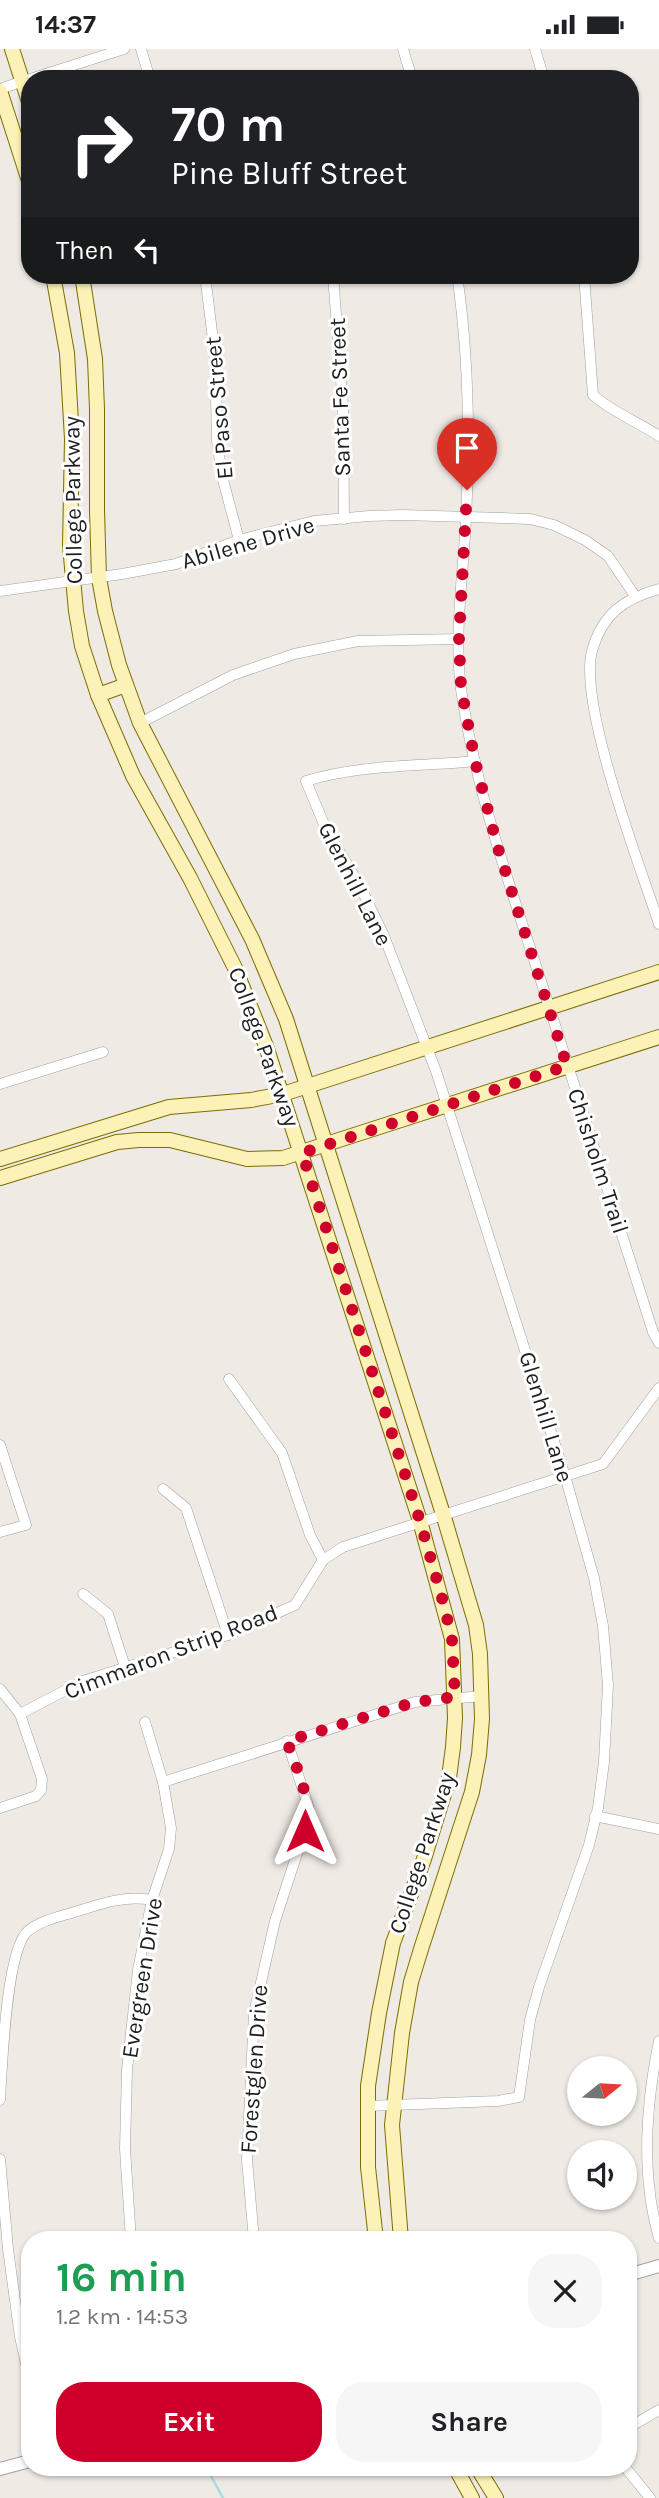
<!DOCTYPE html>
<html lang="en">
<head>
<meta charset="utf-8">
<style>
  :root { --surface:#fff; --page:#f6f6f6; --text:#202124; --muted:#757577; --accent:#ce002b }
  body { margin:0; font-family:Karla,sans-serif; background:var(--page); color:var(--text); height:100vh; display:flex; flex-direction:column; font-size:26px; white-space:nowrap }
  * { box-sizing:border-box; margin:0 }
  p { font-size:23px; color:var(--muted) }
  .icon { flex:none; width:38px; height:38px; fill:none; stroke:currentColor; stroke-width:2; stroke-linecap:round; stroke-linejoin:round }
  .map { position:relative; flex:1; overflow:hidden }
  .drawer { position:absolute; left:21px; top:2182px; width:616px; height:245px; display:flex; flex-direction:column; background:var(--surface); border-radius:28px; box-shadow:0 2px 5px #0004 }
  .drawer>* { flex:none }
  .banner { position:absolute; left:21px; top:21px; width:618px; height:214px; border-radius:28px; box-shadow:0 2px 5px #0004; background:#202124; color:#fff; overflow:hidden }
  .needle { width:46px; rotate:72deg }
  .controls { position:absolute; left:567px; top:2007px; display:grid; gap:14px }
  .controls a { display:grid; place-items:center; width:70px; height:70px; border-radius:50%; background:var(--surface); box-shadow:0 2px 5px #0004; font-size:35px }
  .pin { position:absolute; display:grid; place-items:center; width:60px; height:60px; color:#fff; margin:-72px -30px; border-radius:50% 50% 50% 0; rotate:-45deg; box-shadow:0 0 7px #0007 }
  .pin .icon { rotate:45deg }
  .me { position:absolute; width:77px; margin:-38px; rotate:0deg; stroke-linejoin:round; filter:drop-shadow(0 0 5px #0008) }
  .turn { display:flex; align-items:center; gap:24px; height:147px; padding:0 35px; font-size:32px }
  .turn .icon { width:91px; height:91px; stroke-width:2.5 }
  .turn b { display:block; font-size:49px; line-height:60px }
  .then { display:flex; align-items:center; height:66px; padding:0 35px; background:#0003; gap:14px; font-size:26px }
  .round { display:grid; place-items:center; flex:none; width:74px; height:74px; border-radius:28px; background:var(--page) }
  .summary { display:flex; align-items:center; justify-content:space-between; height:119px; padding:0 35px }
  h1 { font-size:42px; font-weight:700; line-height:52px; color:#1e9e55 }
  .cta { display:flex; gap:14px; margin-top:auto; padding:14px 35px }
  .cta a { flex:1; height:80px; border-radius:28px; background:var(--accent); color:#fff; font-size:28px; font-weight:700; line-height:80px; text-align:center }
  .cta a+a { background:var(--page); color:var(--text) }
  .status { display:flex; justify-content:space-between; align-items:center; height:49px; padding:0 35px; background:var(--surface); direction:ltr }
  .status svg { height:19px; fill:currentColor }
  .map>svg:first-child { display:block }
</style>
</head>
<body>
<div class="status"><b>14:37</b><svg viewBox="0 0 49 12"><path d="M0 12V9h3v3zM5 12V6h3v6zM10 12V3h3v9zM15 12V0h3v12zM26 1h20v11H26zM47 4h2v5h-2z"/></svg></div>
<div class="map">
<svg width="659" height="2449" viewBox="0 0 659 2449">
  <rect width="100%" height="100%" fill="#f0eae5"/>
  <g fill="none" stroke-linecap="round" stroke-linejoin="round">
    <path stroke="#a4dedf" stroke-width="2.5" d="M206 2418 223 2449"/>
    <g stroke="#a0a0a0" stroke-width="11">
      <g id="minor">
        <path d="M141 0 150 30"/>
        <path d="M403 0 412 30"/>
        <path d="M535 0 544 30"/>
        <path d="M30 30 124 0"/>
        <path d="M0 40 26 31"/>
        <path d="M205 226 215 307 217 392 222 427 239 491"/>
        <path d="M333 226 343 357 344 470"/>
        <path d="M457 226C469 307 470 389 466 471 463 526 454 585 461 640 475 739 509 834 540 929 578 1047 616 1165 653 1283L659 1294"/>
        <path d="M584 226 593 346C612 363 638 373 659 387"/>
        <path d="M659 540C625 549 602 565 592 602 578 656 640 817 659 875"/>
        <path d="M0 542 122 525 176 515 239 491 314 472 369 467 403 466 530 470 554 476 585 491 608 507 635 547"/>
        <path d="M140 674 233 626 294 605 358 592 459 590"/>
        <path d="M0 1035 103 1003"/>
        <path d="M229 1330 282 1404 310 1486 323 1511"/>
        <path d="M0 1396 26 1476 0 1483"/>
        <path d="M163 1440 186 1459 228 1586"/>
        <path d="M83 1545 108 1565 125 1618"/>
        <path d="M0 1640 20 1665 42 1730 41 1741 36 1747 0 1759"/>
        <path d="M20 1665 83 1632 228 1586 295 1556 323 1511 343 1498 603 1415 659 1339"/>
        <path d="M163 1733 415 1653 482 1647"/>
        <path d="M595 1767 659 1780"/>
        <path d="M659 1992C646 2055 641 2127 659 2189"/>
        <path d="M0 2051C2 2019 6 1900 28 1882 41 1871 62 1867 78 1862 103 1854 126 1846 152 1851"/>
        <path d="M367 2057 498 2052 519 2048 530 1971 539 1938 589 1796 598 1759 604 1713 608 1636 603 1577 594 1529 565 1427 436 1022 384 887 359 835 326 780 306 732C361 715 418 718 475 712"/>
        <path d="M0 2110 8 2200 20 2288 30 2332"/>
        <path d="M131 2191 125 2100 127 2021 138 1921 152 1851 169 1800 171 1779 163 1733 145 1673"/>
        <path d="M254 2191 247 2111 254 1964 275 1872 309 1768 308 1756 287 1692"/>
        <path d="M628 2379 659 2361"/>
        <path d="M625 2418 650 2449"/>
      </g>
    </g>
    <g stroke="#a0a0a0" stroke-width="14">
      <g id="tertiary">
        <path d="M628 2226 659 2217"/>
        <path d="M0 2420 30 2412"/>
      </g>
    </g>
    <g stroke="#7a6e01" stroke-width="16">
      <g id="secondary">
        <path d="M12 0 30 56"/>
        <path d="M0 42 30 135"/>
        <path d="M53 226 67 304 72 390 70 497 76 562 82 597 98 646 133 727 190 829 235 919 266 997 420 1472 452 1590 455 1669 453 1698 449 1729 424 1810 393 1894 379 1964 368 2037V2118L376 2191"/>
        <path d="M82 226 95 310 97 360V461L99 529 105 562 119 616 140 674 252 890 286 970 443 1465 476 1576 480 1605 482 1670 479 1706 472 1743 422 1897 411 1933 402 1984 392 2076 401 2191"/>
        <path d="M98 646 126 636"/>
        <path d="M0 1110 169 1058 251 1051 283 1045 659 923"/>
        <path d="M0 1129 117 1093 139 1091H170L247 1110 283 1109 659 988"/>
        <path d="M455 2418 472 2449"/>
        <path d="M477 2418 496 2449"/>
      </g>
    </g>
    <use href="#minor" stroke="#fff" stroke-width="10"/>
    <use href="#tertiary" stroke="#fff" stroke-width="12"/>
    <use href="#secondary" stroke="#fcf1b7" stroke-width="14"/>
  </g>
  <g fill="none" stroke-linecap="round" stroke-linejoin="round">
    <path stroke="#ce002b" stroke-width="12" stroke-dasharray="0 21.6" d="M305 1782C313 1752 297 1721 287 1692L415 1653 455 1648 452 1590 444 1556 420 1472 302 1104 567 1017 497 796 475 712 461 638 459 590 467 441"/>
  </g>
  <g text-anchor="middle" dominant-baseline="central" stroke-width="6" stroke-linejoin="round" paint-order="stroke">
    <g font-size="23" fill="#1f1f1f" stroke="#fff">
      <text transform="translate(340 348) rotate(-92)">Santa Fe Street</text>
      <text transform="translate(219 359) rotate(-95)">El Paso Street</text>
      <text transform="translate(73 451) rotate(-91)">College Parkway</text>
      <text transform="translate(248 494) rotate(-16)">Abilene Drive</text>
      <text transform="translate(355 835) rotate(63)">Glenhill Lane</text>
      <text transform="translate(264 998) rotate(70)">College Parkway</text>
      <text transform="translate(598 1112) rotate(72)">Chisholm Trail</text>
      <text transform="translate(546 1368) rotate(73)">Glenhill Lane</text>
      <text transform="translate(171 1603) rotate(-21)">Cimmaron Strip Road</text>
      <text transform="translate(422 1804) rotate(-72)">College Parkway</text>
      <text transform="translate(142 1929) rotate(-81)">Evergreen Drive</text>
      <text transform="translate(254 2020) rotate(-86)">Forestglen Drive</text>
    </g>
  </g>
</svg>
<div class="controls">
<a><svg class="needle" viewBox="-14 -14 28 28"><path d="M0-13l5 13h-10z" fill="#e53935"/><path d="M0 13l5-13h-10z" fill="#757577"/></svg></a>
<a><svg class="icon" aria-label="sound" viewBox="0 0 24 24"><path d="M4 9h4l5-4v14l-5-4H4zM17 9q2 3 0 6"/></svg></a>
</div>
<div class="pin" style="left:467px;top:441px;background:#d93025"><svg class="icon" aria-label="arrive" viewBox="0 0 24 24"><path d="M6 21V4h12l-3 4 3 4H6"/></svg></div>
<svg class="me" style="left:305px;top:1782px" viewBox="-20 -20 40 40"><path d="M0-17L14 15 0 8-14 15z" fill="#ce002b" stroke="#fff" stroke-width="4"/></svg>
<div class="banner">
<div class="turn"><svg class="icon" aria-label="right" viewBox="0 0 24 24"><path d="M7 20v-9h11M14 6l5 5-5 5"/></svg><div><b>70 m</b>Pine Bluff Street</div></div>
<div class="then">Then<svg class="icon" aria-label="left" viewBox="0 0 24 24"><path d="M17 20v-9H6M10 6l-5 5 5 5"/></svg></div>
</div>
<section class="drawer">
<div class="summary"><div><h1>16 min</h1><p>1.2 km · 14:53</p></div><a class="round"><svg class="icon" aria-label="close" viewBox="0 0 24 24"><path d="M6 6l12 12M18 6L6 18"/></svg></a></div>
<div class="cta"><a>Exit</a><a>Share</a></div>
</section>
</div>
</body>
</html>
